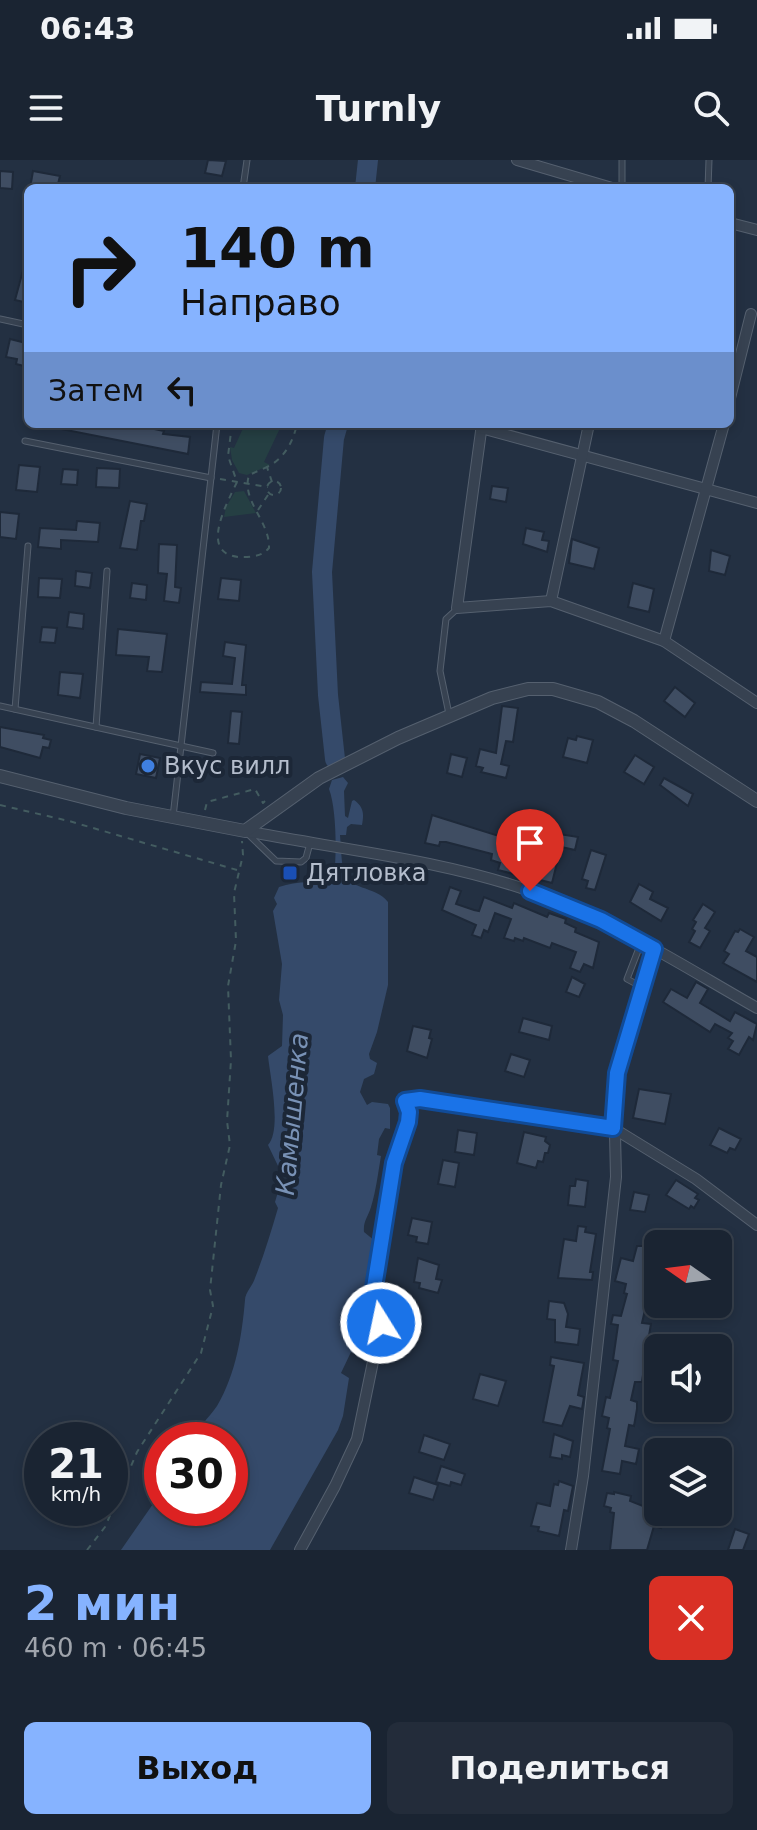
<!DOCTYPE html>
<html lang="ru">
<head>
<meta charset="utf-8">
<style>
  :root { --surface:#1a2432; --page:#232c3a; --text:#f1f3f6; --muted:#9fa4ac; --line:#38414d; --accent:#86b3ff }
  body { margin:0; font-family:"DejaVu Sans",sans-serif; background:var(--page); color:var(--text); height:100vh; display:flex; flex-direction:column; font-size:30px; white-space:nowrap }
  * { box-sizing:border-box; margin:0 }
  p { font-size:26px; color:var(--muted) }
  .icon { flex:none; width:44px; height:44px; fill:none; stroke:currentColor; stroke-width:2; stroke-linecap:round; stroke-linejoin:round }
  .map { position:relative; height:1390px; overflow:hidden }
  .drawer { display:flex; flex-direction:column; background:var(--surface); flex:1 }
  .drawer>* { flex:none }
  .guide { position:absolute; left:24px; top:24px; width:710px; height:244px; border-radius:12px; box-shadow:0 4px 12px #0003,0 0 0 2px var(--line); background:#86b3ff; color:#111; overflow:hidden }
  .needle { width:52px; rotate:284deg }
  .buttons { position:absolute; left:644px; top:1070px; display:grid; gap:16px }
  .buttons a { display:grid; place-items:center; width:88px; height:88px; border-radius:12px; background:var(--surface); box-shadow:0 4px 12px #0003,0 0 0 2px var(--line); font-size:40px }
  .speed { position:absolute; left:24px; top:1262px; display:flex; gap:16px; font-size:40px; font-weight:700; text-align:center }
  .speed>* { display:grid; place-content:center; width:104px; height:104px; border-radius:50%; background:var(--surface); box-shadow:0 4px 12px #0003,0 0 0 2px var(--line); line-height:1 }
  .speed small { font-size:20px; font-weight:400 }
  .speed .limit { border:12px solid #d22; background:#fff; color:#111 }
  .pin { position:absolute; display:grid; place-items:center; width:68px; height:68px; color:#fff; margin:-82px -34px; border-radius:50% 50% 50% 0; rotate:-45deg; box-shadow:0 0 8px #0007 }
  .pin .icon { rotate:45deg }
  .me { position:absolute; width:88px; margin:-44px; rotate:350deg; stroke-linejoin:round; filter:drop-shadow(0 0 6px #0008) }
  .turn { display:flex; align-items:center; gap:28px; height:168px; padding:0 24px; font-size:36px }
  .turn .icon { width:104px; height:104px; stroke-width:2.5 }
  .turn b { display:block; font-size:56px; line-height:68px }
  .then { display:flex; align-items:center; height:76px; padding:0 24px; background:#0003; gap:16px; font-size:30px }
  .round { display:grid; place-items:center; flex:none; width:84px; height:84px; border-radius:12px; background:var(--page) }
  .summary { display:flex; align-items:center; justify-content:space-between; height:136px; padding:0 24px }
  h1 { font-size:48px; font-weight:700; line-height:60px; color:var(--accent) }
  .button { display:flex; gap:16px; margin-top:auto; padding:16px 24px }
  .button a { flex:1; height:92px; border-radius:12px; background:var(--accent); color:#111; font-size:32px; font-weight:700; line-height:92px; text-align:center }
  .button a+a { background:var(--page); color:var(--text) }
  .status { display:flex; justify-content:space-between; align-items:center; height:56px; padding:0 40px; background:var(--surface); direction:ltr }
  .status svg { height:22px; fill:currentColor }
  header { display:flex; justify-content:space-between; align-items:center; height:104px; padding:0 24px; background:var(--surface); font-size:36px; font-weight:700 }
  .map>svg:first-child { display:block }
</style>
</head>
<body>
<div class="status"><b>06:43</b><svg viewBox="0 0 49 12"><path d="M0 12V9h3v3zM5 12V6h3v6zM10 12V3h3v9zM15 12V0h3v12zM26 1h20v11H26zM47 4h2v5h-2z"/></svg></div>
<header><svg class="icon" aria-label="menu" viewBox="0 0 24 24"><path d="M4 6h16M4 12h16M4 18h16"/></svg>Turnly<svg class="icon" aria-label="search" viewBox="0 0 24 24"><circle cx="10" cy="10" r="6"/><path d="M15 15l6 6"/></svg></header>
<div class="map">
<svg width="757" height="1390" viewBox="0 0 757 1390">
  <rect width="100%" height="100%" fill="#233042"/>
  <g fill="#253f43">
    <path d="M245 264H282L264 302 270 305 247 315 239 313 232 300 230 287 234 288Z"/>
    <path d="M244 331 256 353 224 357 226 347 235 332Z"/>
  </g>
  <path fill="#354a6a" d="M343 617 348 623 344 631 345 656 348 658 352 641 354 640C364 647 364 654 362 665L351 664 347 667 346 675H340C341 686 341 698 343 709 347 731 375 725 388 742V825L377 872 369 894 370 899 377 903 374 914 364 919 360 932 367 945 372 942 388 944 390 948V969L385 968 379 979 377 995 381 996C378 1013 376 1031 371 1047 368 1057 363 1061 364 1072L375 1081 365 1146 356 1145 352 1160 364 1165 359 1194 351 1192 341 1213 349 1218 343 1256 338 1270 270 1390H121L162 1331V1348H230V1280H191C198 1267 209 1258 217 1246 236 1214 242 1175 245 1140 245 1133 253 1125 255 1118 264 1095 271 1072 278 1048L275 1042 278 1032 289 1027C301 989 300 951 297 911L291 909 286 917 289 957 283 1009 279 1008 268 985C282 970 270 916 268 896L282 886 283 855 279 840 282 804 273 751 277 744 274 738 279 727C295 722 314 720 329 726L333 723C337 701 337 650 329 629L332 620Z"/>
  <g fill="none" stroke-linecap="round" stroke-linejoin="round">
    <g stroke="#354a6a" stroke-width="20">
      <path d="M365 28 368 0"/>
      <path d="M335 599 328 535 322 412 334 278 338 264"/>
    </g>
  </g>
  <g fill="#3f4d62" stroke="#1e2939" stroke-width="2">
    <path d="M208 0 226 1 222 16 205 13Z"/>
    <path d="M0 11 13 12 12 29 0 28Z"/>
    <path d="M33 11 60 16 57 28H30Z"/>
    <path d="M25 103H28V143L15 140Z"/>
    <path d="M10 179 26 183 24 194 28 195V207L16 204 17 199 6 197Z"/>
    <path d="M56 264H130L164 271 163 274 190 277 188 294 56 268Z"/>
    <path d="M19 305 40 307 37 332 16 330Z"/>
    <path d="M97 308 120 309 119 328 96 327Z"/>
    <path d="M63 309 78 310 77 325 61 324Z"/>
    <path d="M492 326 508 328 506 342 490 339Z"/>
    <path d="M130 341 147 344 144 361H141L137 390 120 388Z"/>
    <path d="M0 352 19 354 16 379 0 377Z"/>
    <path d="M77 361 100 363 98 382 61 380V389L38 387 40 368 76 370Z"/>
    <path d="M526 368 544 372 542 380 549 381 547 392 523 384Z"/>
    <path d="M572 379 599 388 594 409 569 403Z"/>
    <path d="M159 384 177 385 175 427 181 428 179 443 164 441 167 414 158 413Z"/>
    <path d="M711 390 730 396 725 415 709 411Z"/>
    <path d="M76 411 92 413 90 428 75 426Z"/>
    <path d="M39 418 62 419 60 438 38 437Z"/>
    <path d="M221 418 241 420 239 441 218 439Z"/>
    <path d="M132 423 147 425 146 440 130 438Z"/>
    <path d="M633 423 654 429 649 452 628 447Z"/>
    <path d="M69 452 84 454 83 469 67 467Z"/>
    <path d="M42 467 57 468 55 483 40 482Z"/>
    <path d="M118 469 167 474 162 512 147 511 149 497 116 495Z"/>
    <path d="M225 482 246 485 242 525H246V535L200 532 201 522 232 524 235 498 223 496Z"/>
    <path d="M60 512 83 514 80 538 58 535Z"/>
    <path d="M675 527 695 543 685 557 664 541Z"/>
    <path d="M502 546 518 548 513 582 506 581 501 604 509 606 506 618 481 612 483 608 476 606 480 589 496 593Z"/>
    <path d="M231 551 242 552 239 584 228 583Z"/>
    <path d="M0 567 44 575 43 578 51 580 49 588 43 587 40 598 0 587Z"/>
    <path d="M577 576 593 580 587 603 563 597 568 578 576 580Z"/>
    <path d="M140 594 160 598 156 618 136 614Z"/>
    <path d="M451 594 467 598 462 617 447 613Z"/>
    <path d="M635 595 654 607 644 624 624 612Z"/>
    <path d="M664 618 693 634 688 646 660 625Z"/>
    <path d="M432 655 518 682 514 697 521 699 517 715 498 710 500 703 491 700 492 694 446 682H440L439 686 425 683Z"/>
    <path d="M547 672 578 677 575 690 561 687 552 723 536 719Z"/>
    <path d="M591 690 606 695 595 730 586 728 588 721 582 719Z"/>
    <path d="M639 724 653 732 650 739 668 748 661 761 630 742Z"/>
    <path d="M450 727 461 731 456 744 474 750 479 751 484 737 512 748 514 743 547 757 549 753 566 759 565 763 576 768 575 772 599 782 593 808 584 804 580 812 570 808 576 792 552 783 550 788 524 778 523 781 515 778 514 781 504 778 511 759 495 753 488 772 484 770 481 778 472 775 476 765 442 750Z"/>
    <path d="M703 744 715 752 705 768 710 771 700 788 689 782 695 771 692 769 696 762 693 760Z"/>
    <path d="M740 769 754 777 746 791 757 797V822L723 803 729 794 724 791 735 771 738 772Z"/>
    <path d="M572 817 585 824 579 837 566 832Z"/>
    <path d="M696 822 708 829 700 843 730 861 735 852 757 864 753 880 749 877 739 895 728 889 733 881 728 878 732 873 715 864 710 872 663 842 671 829 687 838Z"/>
    <path d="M523 858 552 866 549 880 519 872Z"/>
    <path d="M413 866 431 870 429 878 432 879 427 898 407 891Z"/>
    <path d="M511 894 530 900 524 917 505 911Z"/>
    <path d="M639 929 671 934 665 964 633 958Z"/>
    <path d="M719 968 741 979 735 990 730 988 727 993 710 985Z"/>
    <path d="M458 970 477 973 474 995 455 992Z"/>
    <path d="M524 972 546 977 545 981 550 985 548 993H545L543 1002 538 1001 536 1008 517 1003Z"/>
    <path d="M443 1000 459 1003 455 1027 438 1024Z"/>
    <path d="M576 1019 588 1021 585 1047 568 1045 570 1026H575Z"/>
    <path d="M676 1020 698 1034 695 1038 699 1040 694 1048 691 1046 689 1049 666 1035Z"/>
    <path d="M634 1032 649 1035 645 1052 630 1050Z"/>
    <path d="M412 1058 432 1062 428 1084 416 1082 417 1077 408 1075Z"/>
    <path d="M578 1066 586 1067 585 1072 596 1074 590 1112H593L592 1120 558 1118 564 1079 576 1081Z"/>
    <path d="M644 1082 658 1087V1122L652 1147 646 1146 642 1163 651 1164 645 1199 658 1204V1215H643L642 1222H635L631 1240 637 1242V1249L634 1266 629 1265 625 1286 639 1289 636 1304 622 1301 620 1314 602 1311 610 1269 607 1268 609 1258 602 1256 606 1237 610 1238 618 1201 613 1200 618 1165 611 1164 613 1155 621 1156 627 1134 624 1133 626 1124 615 1121 621 1098 633 1101 637 1086H643Z"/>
    <path d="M418 1098 439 1105 436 1119 442 1120 438 1133 419 1128 420 1123 414 1122Z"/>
    <path d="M549 1141 564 1143 568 1154 566 1167 580 1169 578 1185 555 1182V1160L547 1159Z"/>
    <path d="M551 1197 584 1203 578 1235 584 1237 582 1249 570 1246 562 1266 543 1262 554 1206 550 1205Z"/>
    <path d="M480 1214 506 1221 498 1246 473 1239Z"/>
    <path d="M554 1274 573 1281 570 1297 562 1295V1299L550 1297Z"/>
    <path d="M424 1275 450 1284 444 1300 419 1292Z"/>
    <path d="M441 1306 465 1314 461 1325 451 1322 450 1326 436 1322Z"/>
    <path d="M414 1317 438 1325 433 1340 409 1333Z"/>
    <path d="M559 1321 573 1326 568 1351 564 1350 559 1376 538 1371 539 1367 531 1366 537 1343 550 1346 554 1324 558 1325Z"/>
    <path d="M614 1332 631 1336 630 1341 658 1352H667L661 1368 654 1366 647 1390H610L614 1353 610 1352 611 1348 604 1346 607 1333 614 1334Z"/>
    <path d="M735 1369 749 1374 743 1390H728Z"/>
  </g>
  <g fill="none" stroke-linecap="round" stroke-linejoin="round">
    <g stroke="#55606f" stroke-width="7">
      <g id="service">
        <path d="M243 28 247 0"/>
        <path d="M622 28V0"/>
        <path d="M708 28 709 0"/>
        <path d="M27 46 28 47"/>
        <path d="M0 159 28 165"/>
        <path d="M25 281 211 318"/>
        <path d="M0 546 181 586 173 657"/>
        <path d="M15 549 28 386"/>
        <path d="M449 554 440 511 446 459 457 449"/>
        <path d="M96 567 107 411"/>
        <path d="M213 593 181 586 217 264"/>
        <path d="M249 675 276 701 301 702 306 698 310 683"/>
        <path d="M641 783 627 819 642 827"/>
      </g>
    </g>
    <g stroke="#55606f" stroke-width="12">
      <g id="minor">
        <path d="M517 0 612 28"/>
        <path d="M730 63 757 70"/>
        <path d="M730 238 751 154"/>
        <path d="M482 264 457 448 551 441 664 481 757 543"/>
        <path d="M481 268 757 343"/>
        <path d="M551 441 589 264"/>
        <path d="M664 481 724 264"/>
        <path d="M245 671C338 689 442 700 530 731 611 759 683 806 757 848"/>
        <path d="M300 1390 335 1326 357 1279 381 1163 380 1152 372 1140 394 1003 408 962 409 952 405 941 420 939 613 968 696 1019 757 1065"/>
        <path d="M571 1390 583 1316 616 1017 614 930 621 895 654 789"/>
      </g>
    </g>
    <g stroke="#55606f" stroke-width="14">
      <path id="tertiary" d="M0 616 126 648 245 671 319 618 398 578 492 538 528 529H553L598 542 634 561 757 641"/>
    </g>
    <g stroke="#435c60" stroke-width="2" stroke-dasharray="6 6" stroke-linecap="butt">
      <path d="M232 264 228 296 237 322C225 347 196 400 247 397 257 396 263 395 269 388 270 361 241 341 249 315L267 307"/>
      <path d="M220 319 268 327"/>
      <circle cx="274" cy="328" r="7"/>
      <path d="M272 322 267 307C284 299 293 282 297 264"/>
      <path d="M258 350 268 335"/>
      <path d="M0 645 69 661 237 710"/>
      <path d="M205 650 207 642 255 629 263 643 265 641"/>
      <path d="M87 1390 105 1367 137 1292 201 1193 213 1146 210 1130 221 1025 230 985 227 961 231 900 228 826 236 781 234 733 243 695 242 681"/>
    </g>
    <use href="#service" stroke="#374251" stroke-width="5"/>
    <use href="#minor" stroke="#374251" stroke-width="10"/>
    <use href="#tertiary" stroke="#374251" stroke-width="12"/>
  </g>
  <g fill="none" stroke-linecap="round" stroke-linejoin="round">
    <g stroke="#114b97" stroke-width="20">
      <path id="route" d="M381 1163 380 1152 372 1140 394 1003 408 962 409 952 405 941 420 939 613 968 617 913 654 789 601 760 530 731"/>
    </g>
    <use href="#route" stroke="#1a73e8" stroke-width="14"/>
  </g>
  <circle fill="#3f7fe0" stroke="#1c2737" stroke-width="3" cx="148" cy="606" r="8"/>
  <rect fill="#1a4fb4" stroke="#1c2737" stroke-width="3" x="282" y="705" width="16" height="16" rx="4"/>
  <g text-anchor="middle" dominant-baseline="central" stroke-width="8" stroke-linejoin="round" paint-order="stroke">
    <g font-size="24" fill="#b4bdcc" stroke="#1c2737" text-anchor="start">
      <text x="164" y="606">Вкус вилл</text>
      <text x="306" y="713">Дятловка</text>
    </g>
    <g font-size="26" font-style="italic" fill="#7992b6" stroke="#1c2737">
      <text transform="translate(292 954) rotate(-85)">Камышенка</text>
    </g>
  </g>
</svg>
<div class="buttons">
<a><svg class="needle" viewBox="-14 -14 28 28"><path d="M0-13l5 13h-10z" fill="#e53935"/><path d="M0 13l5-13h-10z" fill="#9fa4ac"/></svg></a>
<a><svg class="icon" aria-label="sound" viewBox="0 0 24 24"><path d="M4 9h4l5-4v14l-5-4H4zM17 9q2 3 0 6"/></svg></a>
<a><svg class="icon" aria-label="layers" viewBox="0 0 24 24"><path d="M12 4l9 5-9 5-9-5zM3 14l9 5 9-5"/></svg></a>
</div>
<div class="speed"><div>21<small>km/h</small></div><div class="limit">30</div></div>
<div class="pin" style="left:530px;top:731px;background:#d93025"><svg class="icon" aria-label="arrive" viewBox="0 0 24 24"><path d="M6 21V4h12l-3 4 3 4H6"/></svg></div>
<svg class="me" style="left:381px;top:1163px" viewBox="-20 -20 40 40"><circle r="17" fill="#1a73e8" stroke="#fff" stroke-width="3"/><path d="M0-11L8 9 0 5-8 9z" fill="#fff"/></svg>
<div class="guide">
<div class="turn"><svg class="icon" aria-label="right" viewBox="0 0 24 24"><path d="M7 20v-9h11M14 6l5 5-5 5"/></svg><div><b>140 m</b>Направо</div></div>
<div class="then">Затем<svg class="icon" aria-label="left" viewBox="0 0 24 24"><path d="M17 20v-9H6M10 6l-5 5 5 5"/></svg></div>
</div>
</div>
<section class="drawer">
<div class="summary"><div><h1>2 мин</h1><p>460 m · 06:45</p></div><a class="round" style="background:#d93025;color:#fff"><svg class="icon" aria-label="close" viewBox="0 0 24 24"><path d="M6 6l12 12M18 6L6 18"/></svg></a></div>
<div class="button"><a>Выход</a><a>Поделиться</a></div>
</section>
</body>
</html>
